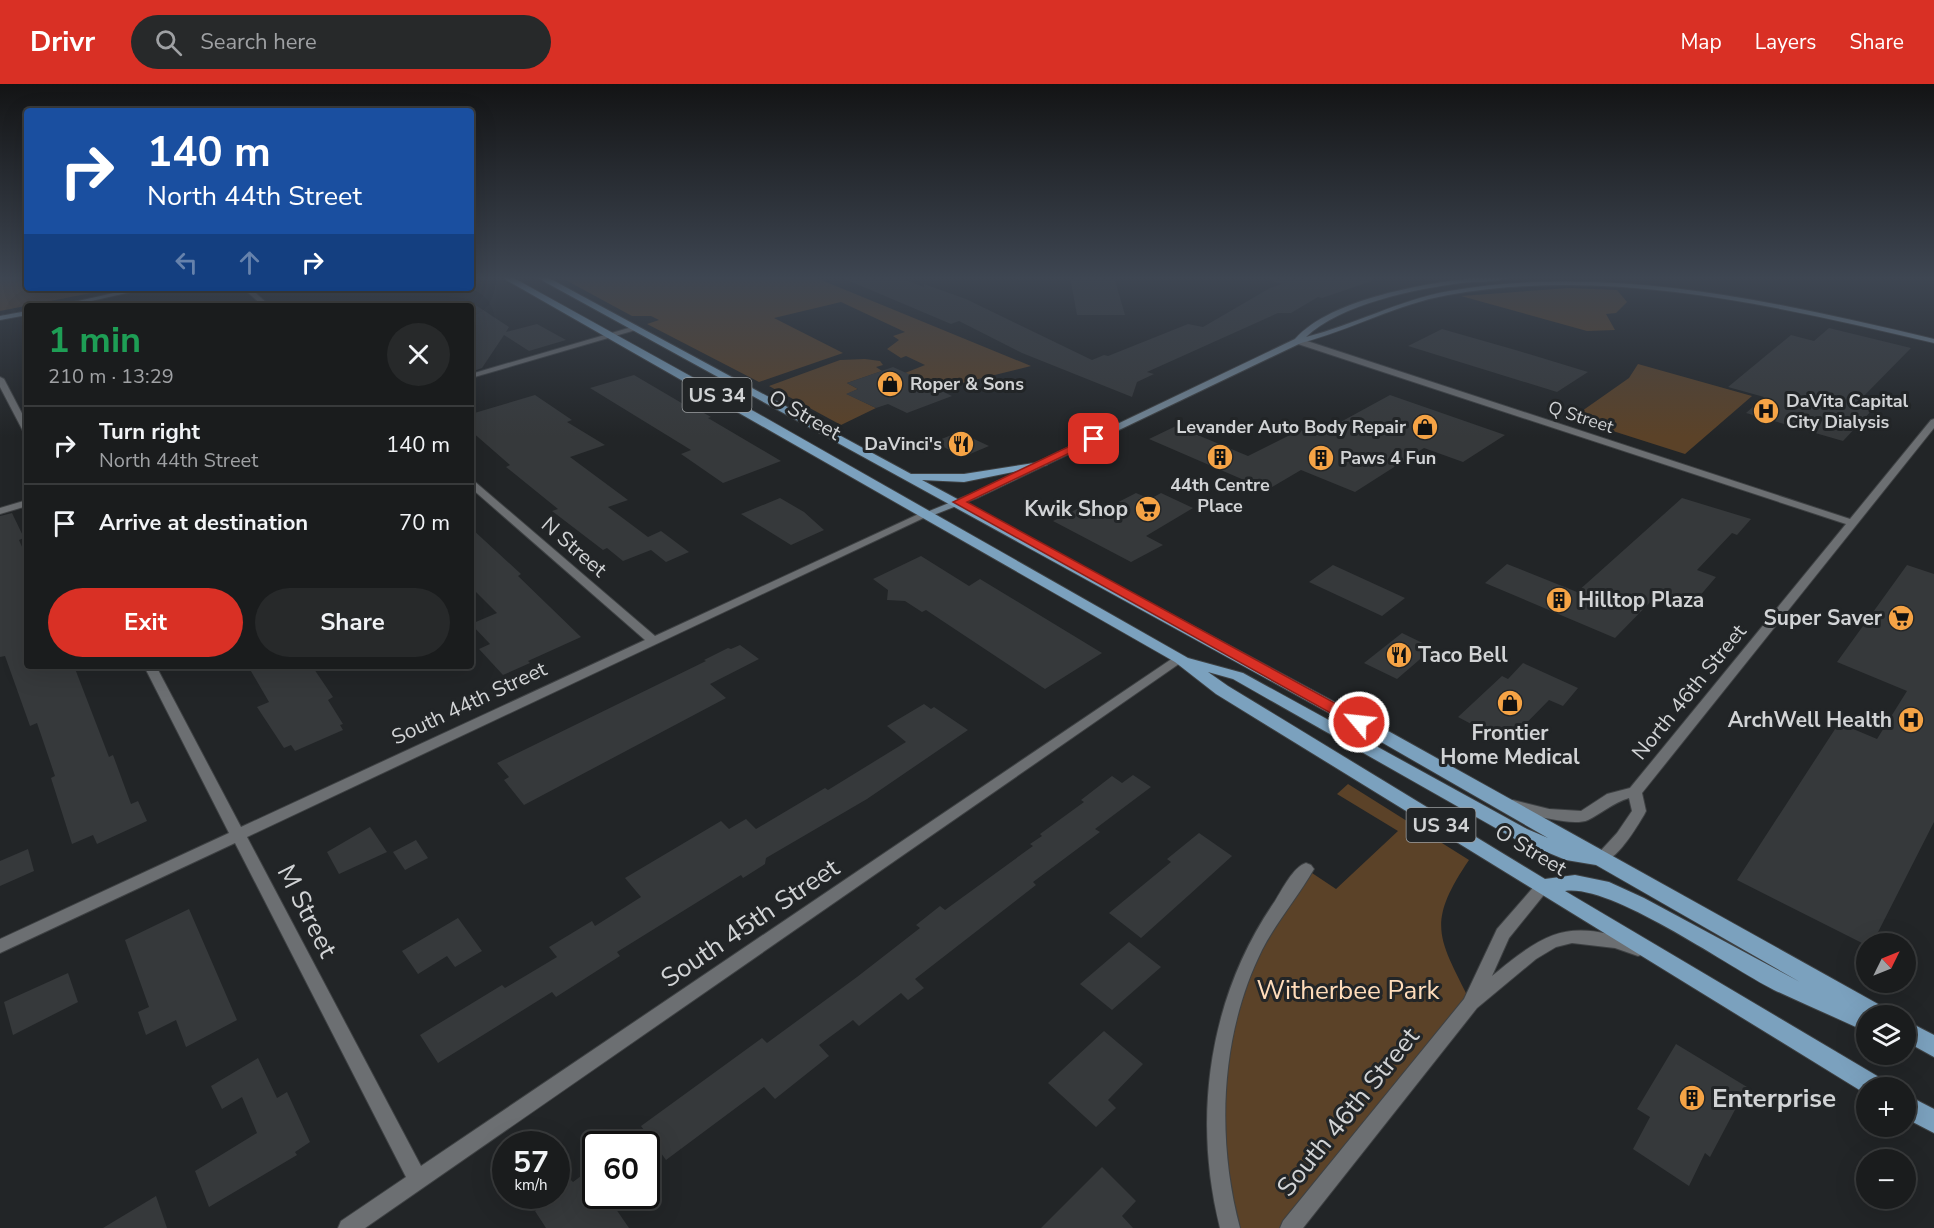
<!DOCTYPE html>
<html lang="en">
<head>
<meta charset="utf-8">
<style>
  :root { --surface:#1a1c1d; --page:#27292a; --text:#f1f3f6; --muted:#9fa1a4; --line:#383a3b; --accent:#d93025 }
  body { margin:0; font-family:"Nunito Sans",sans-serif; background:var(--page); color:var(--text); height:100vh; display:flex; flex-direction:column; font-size:22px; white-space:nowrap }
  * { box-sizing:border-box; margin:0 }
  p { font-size:20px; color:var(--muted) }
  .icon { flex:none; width:33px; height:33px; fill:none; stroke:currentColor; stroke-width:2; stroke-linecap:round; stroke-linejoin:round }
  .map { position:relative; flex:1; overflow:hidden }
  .details { position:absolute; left:24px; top:219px; width:450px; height:366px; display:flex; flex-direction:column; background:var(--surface); border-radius:6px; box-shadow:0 6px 24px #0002,0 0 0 2px var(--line) }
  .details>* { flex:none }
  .banner { position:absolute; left:24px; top:24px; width:450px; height:183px; border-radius:6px; box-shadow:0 6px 24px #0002,0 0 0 2px var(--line); background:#1a4fa0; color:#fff; overflow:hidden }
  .needle { width:39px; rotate:47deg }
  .controls { position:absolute; left:1856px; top:849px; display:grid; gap:12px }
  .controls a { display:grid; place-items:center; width:60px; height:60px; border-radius:50%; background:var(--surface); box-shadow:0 6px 24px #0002,0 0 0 2px var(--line); font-size:30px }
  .speed { position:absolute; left:492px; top:1047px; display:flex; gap:12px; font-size:30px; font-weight:700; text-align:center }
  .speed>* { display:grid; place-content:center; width:78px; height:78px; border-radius:50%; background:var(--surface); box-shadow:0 6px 24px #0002,0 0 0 2px var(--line); line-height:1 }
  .speed small { font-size:15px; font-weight:400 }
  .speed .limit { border:3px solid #111; border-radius:9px; background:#fff; color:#111 }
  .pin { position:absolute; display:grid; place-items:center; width:51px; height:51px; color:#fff; margin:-26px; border-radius:12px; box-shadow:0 3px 9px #0006 }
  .me { position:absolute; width:66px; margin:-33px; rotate:298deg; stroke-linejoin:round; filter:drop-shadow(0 0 4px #0008) }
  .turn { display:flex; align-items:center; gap:21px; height:126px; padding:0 24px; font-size:27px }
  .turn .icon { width:78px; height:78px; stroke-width:2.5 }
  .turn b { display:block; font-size:42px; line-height:51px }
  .lanes { display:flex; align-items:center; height:57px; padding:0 24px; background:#0003; justify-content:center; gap:30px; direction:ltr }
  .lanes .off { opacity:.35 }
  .round { display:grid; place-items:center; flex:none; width:63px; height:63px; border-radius:32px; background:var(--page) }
  .head { display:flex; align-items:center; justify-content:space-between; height:102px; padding:0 24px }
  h1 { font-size:36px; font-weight:700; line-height:45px; color:#1e9e55 }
  .button { display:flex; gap:12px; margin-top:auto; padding:12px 24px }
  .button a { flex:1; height:69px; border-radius:36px; background:var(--accent); color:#fff; font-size:24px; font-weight:700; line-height:69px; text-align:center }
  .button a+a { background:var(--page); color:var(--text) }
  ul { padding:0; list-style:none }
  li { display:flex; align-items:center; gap:18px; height:78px; padding:0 24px; border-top:2px solid var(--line) }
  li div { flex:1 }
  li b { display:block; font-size:22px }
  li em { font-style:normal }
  header { display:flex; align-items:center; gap:36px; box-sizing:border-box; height:84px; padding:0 30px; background:var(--accent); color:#fff }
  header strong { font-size:28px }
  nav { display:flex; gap:33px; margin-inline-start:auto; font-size:21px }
  .search { width:420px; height:54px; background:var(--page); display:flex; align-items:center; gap:15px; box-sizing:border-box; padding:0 21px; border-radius:33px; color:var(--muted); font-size:22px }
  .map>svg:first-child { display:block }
</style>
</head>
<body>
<header>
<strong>Drivr</strong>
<div class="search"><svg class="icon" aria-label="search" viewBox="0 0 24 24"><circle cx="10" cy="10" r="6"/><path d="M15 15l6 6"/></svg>Search here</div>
<nav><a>Map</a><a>Layers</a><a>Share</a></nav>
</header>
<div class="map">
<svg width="1934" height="1144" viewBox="0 0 1934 1144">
  <rect width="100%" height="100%" fill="#222527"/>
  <g fill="#5b4228">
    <path d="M0 193H27V204H116L0 227Z"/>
    <path d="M560 193H814L1031 282 938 305 905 289 925 281 906 272 901 274 887 265 899 256 893 252 905 248 841 218 774 234 843 269 759 298 647 240 659 236 651 232H632Z"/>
    <path d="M1569 204 1617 206 1627 218 1616 229 1606 230 1615 246 1587 247 1461 212Z"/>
    <path d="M865 275 880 277 883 281 876 283 882 287 847 299 858 305 847 310 876 324 841 341 769 302 840 276Z"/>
    <path d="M1638 280 1752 312 1685 370 1572 334 1629 294Z"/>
    <path d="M1348 700 1469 776C1425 841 1439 854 1471 919L1290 1144H1230L1216 1056 1241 895 1306 785 1336 805 1398 747 1337 710Z"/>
  </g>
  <g fill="#36393b">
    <path d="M840 193H898L924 203V200L966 215 1092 276 1104 271 1108 272 1188 240 1203 243 1270 204 1282 200 1271 197 1272 193H1371L1372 197 1322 214 1318 213 1291 229H1278L1147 288 1154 290 1137 298 1132 313 1022 269 959 237 951 240Z"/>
    <path d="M1070 193H1114L1125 231H1077Z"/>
    <path d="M471 218 509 243 506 248 537 240 566 256 529 267 504 251 482 284 471 288Z"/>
    <path d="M1829 244 1911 264 1858 318 1874 324 1843 357 1746 329 1764 313 1728 303 1791 251 1814 257Z"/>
    <path d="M1442 245 1519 267 1588 288 1557 308 1408 262Z"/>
    <path d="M893 283 931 300 929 301 952 312 907 329 888 320 876 324 846 310 858 305 847 299Z"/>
    <path d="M634 291 685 321 688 320 711 333 708 334 781 377 723 399 681 370 691 366 590 304Z"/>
    <path d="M535 311 572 336 567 338 605 361 570 373 628 416 608 423 648 453 661 447 689 468 666 478 651 466 623 477 607 464 603 466 552 427 558 425 506 383 510 381 471 347V330Z"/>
    <path d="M1390 311 1505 351 1463 378 1424 364 1355 408 1301 386 1267 406 1149 355 1176 342 1248 372 1300 346 1315 352Z"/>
    <path d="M959 348 989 362 963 373 934 358Z"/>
    <path d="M1136 409 1150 415 1161 409 1193 424 1146 452 1163 461 1131 478 1053 437 1085 421 1099 428Z"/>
    <path d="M780 414 804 428 824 446 791 461 741 430Z"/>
    <path d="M1682 414 1751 435 1737 451 1732 449 1697 486 1716 493 1692 521 1660 508 1615 554 1485 499 1507 480 1577 508Z"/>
    <path d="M12 429 24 454 19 456 27 474V582H74L109 673 113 671 131 720 138 717 147 737 97 760 93 751 72 760 51 694 55 692 37 639 30 642 5 572 0 573V432Z"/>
    <path d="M471 444 521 490 518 492 581 553 528 577 530 579 503 591 479 565 490 560 471 540 497 529 471 503Z"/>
    <path d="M921 472 969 502 980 495 1102 569 1045 605 926 526 922 528 905 517 887 516 888 506 873 495Z"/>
    <path d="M1333 481 1405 514 1382 532 1309 498Z"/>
    <path d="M1907 481 1934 490V738L1872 860 1866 861 1737 796 1839 639 1877 655 1907 607 1837 578Z"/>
    <path d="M1402 549 1433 564 1397 595 1364 579Z"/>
    <path d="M740 561 759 575 710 600 726 614 524 721 504 696 509 693 497 679 706 577 704 576 728 564 731 565Z"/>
    <path d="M1523 579 1578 604 1563 622 1549 616 1507 659 1458 633 1502 592 1508 595Z"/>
    <path d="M248 582H312L333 613 328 616 343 640 340 641 343 646 295 667 291 661 284 664 257 623 269 618Z"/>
    <path d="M924 620 931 625 934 623 968 646 867 715 766 774 765 780 743 794 741 791 617 868 620 872 556 913 552 908 438 979 420 951 502 901 505 904 557 873 549 863 592 837 595 842 641 813 625 794 721 737 729 745 746 735 756 745 825 704 828 706 906 658 887 642Z"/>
    <path d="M1133 691 1151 703 1095 745 1100 748 1033 798 1036 801 915 895 924 904 908 916 901 909 859 942 853 936 819 961 829 972 775 1015 764 1003 666 1076 641 1042 762 954 767 959 857 893 920 844 916 841 940 822 945 826 1033 762 1030 760 1042 752 1040 750 1084 718 1081 716 1112 692 1122 699Z"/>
    <path d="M370 743 387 768 339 790 327 768Z"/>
    <path d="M1199 749 1232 772 1189 811 1141 854 1109 829 1171 778 1167 775Z"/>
    <path d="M416 756 428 774 405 786 393 768Z"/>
    <path d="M28 765 34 787 0 802V777Z"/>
    <path d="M189 825 237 936 186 963 176 936 146 951 138 928 149 923 125 856Z"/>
    <path d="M458 834 482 867 455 883 447 872 418 890 402 867Z"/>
    <path d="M1129 858 1161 883 1112 926 1080 900Z"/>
    <path d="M68 889 78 918 13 951 4 918Z"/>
    <path d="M1104 947 1143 980 1108 1016 1116 1024 1096 1043 1048 999Z"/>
    <path d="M1676 960 1747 1003 1710 1073 1705 1069 1689 1102 1633 1065 1650 1033 1637 1025Z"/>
    <path d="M258 974 277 1014 287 1008 310 1058 295 1068 297 1071 209 1123 195 1087 257 1049 242 1013 222 1025 211 1002Z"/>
    <path d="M596 1081V1112H607L629 1144H546L535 1127 556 1112V1107L571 1096 573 1098Z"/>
    <path d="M1102 1083 1136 1117 1122 1132 1133 1144H1041Z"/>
    <path d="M156 1112 167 1144H103Z"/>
  </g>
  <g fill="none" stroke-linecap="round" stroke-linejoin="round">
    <g stroke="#3e4143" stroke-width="2">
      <g id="minor">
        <path d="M243 204H250L270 222H263Z"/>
        <path d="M632 243 639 245 471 294V290Z"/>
        <path d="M1295 255H1301L1850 435 1931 336 1934 335V344L1642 709 1646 727 1644 731C1636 744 1613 784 1596 778L1594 774 1617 749 1632 727 1629 714C1613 719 1602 729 1588 736 1572 743 1530 730 1513 726L1508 725 1506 721 1508 717 1513 716 1549 725 1581 727 1607 710 1630 704 1846 440 1295 259Z"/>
        <path d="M0 293 4 295 27 339V350L23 347 0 303Z"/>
        <path d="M471 396 474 397 655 552 923 428H931L932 430 247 753 421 1082 1176 572H1184L1186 575 365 1144H338L341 1137 406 1093 235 759 0 869V855L229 749 144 582H156L241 743 645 556 471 404Z"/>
        <path d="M27 416V422L0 430V424Z"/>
        <path d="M1306 779 1311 781 1314 785C1298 813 1277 837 1262 866 1220 951 1216 1054 1240 1144H1220C1192 1033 1209 912 1275 817 1282 806 1293 783 1306 779Z"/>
        <path d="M1542 797 1547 799 1550 803 1547 807 1509 854 1492 892C1550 844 1569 835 1644 860L1646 865 1644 870 1638 872 1615 864 1572 859 1556 863 1536 875 1477 924 1303 1144H1280L1283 1137 1464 915 1497 845 1537 799Z"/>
      </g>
    </g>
    <g stroke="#3e4143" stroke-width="2">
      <g id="secondary">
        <path d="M1480 193H1511C1497 199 1476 197 1461 199 1415 205 1341 220 1306 253 1354 241 1399 216 1449 207 1612 179 1776 218 1934 255V259C1776 222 1611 182 1448 211 1397 220 1351 246 1301 259L977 414 931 432H923L922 430 971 410 1295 255C1332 214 1427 199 1480 193Z"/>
        <path d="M136 204H149L69 222H56Z"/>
        <path d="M27 227V231L0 236V232Z"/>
      </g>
    </g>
    <g stroke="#3e4143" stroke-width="2">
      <g id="primary">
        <path d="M501 193H512L757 329 1188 574 1243 589 1527 745 1548 754 1369 651 536 193H547L911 390H964L1047 377V381L964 398 922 396 1381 643 1887 925 1889 932H1866V947L1858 944C1830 931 1802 919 1774 906 1727 882 1612 800 1565 807L1884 996 1887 1004H1866V1010L1216 610 1175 578ZM1208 588 1233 595 1515 755 1566 776 1596 781 1800 898 1644 814 1609 798 1575 791 1545 795 1228 602Z"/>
        <path d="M1905 936 1934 951V973L1905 957Z"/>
        <path d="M1905 1010 1934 1025V1049L1905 1034Z"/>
      </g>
    </g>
    <use href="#minor" fill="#6c6f72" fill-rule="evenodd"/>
    <use href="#secondary" fill="#748898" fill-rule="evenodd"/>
    <use href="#primary" fill="#7ba1be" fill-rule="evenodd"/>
  </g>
  <linearGradient id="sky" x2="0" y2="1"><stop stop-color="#131415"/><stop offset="0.55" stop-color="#3e4652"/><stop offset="1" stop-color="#3e4652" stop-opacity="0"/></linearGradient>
  <rect width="1934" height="353" fill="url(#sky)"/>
  <path fill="#d93025" stroke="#8d1f18" stroke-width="1.5" d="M1091 352 1099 355 967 418 1364 635 1366 638 1364 642H1354L953 418Z"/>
  <defs>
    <g id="shop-disc" transform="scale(1.35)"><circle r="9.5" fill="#f5a345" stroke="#222527"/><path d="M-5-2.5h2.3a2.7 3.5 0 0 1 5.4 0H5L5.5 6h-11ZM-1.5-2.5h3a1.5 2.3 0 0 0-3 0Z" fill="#111"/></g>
    <g id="hospital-disc" transform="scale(1.35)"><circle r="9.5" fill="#f5a345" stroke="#222527"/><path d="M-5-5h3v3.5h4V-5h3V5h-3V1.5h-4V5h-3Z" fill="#111"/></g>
    <g id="restaurant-disc" transform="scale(1.35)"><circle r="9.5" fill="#f5a345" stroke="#222527"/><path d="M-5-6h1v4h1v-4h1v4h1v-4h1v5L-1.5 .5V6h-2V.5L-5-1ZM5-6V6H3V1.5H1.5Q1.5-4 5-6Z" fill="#111"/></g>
    <g id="building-disc" transform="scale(1.35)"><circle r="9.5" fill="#f5a345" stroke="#222527"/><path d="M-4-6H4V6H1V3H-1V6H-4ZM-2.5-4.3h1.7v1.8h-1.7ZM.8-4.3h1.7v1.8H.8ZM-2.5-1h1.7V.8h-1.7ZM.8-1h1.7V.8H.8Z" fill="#111"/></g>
    <g id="supermarket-disc" transform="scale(1.35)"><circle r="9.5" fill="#f5a345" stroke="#222527"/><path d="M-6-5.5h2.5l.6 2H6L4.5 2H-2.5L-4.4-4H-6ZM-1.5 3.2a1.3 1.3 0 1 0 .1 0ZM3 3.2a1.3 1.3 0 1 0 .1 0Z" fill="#111"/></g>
  </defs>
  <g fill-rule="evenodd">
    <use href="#shop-disc" x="890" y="300"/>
    <use href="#hospital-disc" x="1766" y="327"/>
    <use href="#shop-disc" x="1425" y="343"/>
    <use href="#restaurant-disc" x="961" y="360"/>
    <use href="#building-disc" x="1220" y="373"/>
    <use href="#building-disc" x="1321" y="374"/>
    <use href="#supermarket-disc" x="1148" y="425"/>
    <use href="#building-disc" x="1559" y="516"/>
    <use href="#supermarket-disc" x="1901" y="534"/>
    <use href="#restaurant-disc" x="1399" y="571"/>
    <use href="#shop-disc" x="1510" y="619"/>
    <use href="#hospital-disc" x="1911" y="636"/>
    <use href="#building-disc" x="1692" y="1014"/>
  </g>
  <g text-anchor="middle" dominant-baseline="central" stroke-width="6" stroke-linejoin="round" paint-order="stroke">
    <g font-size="18" font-weight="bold" fill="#d1d3d5" stroke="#222527" text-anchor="start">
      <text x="910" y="300">Roper &amp; Sons</text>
      <text x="1786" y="317">DaVita Capital<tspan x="1786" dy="21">City Dialysis</tspan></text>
      <text x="1406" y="343" text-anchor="end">Levander Auto Body Repair</text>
      <text x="942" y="360" text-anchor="end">DaVinci's</text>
      <text x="1340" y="374">Paws 4 Fun</text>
      <text x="1220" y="401" text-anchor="middle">44th Centre<tspan x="1220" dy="21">Place</tspan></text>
    </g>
    <g font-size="18" fill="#d1d3d5" stroke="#222527">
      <text transform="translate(1581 333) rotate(18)">Q Street</text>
    </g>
    <g fill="#222527" stroke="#9c9fa1" stroke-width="1.5">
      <rect x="682.5" y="294" width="69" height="34" rx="4.5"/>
      <rect x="1406.5" y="724" width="69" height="34" rx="4.5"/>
    </g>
    <g font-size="20" font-weight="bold" fill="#d1d3d5">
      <text x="717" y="311">US 34</text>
      <text x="1441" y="741">US 34</text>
    </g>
    <g font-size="21" fill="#d1d3d5" stroke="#222527">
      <text transform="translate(805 331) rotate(30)">O Street</text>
      <text transform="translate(574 463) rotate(41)">N Street</text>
      <text transform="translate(1689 608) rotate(-51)">North 46th Street</text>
      <text transform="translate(469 619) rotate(-25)">South 44th Street</text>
      <text transform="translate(1531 766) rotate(31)">O Street</text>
    </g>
    <g font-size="21" font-weight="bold" fill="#d1d3d5" stroke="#222527" text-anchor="end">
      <text x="1128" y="425">Kwik Shop</text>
      <text x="1578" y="516" text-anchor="start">Hilltop Plaza</text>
      <text x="1882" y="534">Super Saver</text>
      <text x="1418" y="571" text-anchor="start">Taco Bell</text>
      <text x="1892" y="636">ArchWell Health</text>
      <text x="1510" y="649" text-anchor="middle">Frontier<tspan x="1510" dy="24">Home Medical</tspan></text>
    </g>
    <g font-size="26" fill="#d1d3d5" stroke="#222527">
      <text transform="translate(307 827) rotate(63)">M Street</text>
      <text transform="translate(750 839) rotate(-34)">South 45th Street</text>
      <text transform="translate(1348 1028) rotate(-51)">South 46th Street</text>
    </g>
    <g font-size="26" fill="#ffdcba" stroke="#222527">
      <text x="1348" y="906">Witherbee Park</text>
    </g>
    <g font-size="26" font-weight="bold" fill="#d1d3d5" stroke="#222527" text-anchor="start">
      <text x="1712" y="1014">Enterprise</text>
    </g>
  </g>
</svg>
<div class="controls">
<a><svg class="needle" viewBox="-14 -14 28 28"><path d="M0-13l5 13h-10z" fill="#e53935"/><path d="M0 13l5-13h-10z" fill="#9fa1a4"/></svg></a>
<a><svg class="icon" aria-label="layers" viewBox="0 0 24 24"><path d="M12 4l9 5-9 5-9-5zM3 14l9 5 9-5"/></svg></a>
<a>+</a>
<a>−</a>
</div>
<div class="speed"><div>57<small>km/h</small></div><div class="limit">60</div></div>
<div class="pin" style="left:1094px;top:355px;background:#d93025"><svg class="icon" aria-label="arrive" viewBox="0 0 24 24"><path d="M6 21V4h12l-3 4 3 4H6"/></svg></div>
<svg class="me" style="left:1359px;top:638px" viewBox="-20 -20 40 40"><circle r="17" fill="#d93025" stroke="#fff" stroke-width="3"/><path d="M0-11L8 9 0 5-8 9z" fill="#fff"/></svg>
<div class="banner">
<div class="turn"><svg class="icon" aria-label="right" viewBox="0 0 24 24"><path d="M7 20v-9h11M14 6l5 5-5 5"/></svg><div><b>140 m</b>North 44th Street</div></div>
<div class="lanes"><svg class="icon off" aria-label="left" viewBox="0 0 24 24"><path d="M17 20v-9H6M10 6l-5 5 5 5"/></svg><svg class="icon off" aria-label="ahead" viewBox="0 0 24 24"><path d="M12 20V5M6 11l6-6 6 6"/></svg><svg class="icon" aria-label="right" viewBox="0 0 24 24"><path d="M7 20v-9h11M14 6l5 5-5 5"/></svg></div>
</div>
<section class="details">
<div class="head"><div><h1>1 min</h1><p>210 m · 13:29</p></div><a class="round"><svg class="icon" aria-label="close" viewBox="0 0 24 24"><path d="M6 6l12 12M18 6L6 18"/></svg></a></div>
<ul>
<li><svg class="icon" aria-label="right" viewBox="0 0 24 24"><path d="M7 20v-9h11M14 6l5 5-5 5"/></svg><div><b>Turn right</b><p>North 44th Street</p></div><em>140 m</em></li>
<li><svg class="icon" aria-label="arrive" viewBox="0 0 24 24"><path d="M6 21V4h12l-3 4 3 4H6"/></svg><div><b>Arrive at destination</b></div><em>70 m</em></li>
</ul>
<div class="button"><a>Exit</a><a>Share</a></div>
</section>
</div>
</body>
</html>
